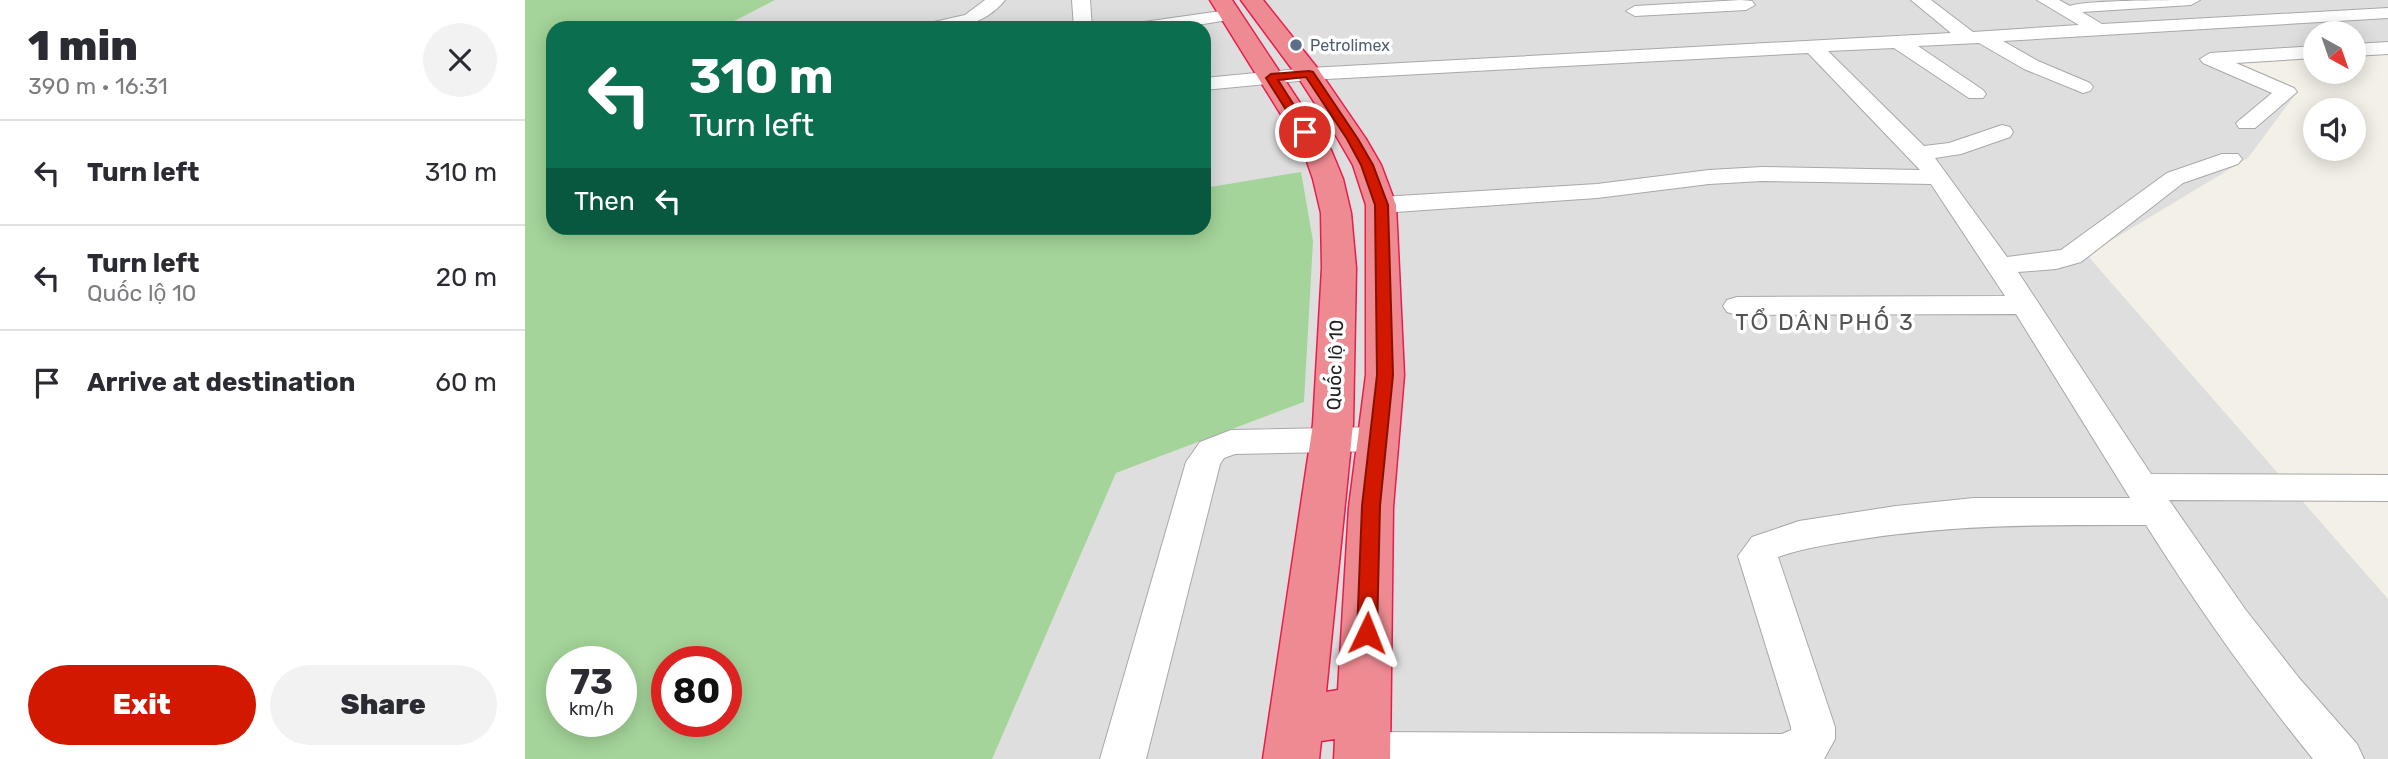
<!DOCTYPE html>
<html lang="en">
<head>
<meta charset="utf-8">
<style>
  :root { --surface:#fff; --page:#f2f2f3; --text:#2b2b33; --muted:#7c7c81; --line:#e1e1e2; --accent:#d31800 }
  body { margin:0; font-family:Rubik,sans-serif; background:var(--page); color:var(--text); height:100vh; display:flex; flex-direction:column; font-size:26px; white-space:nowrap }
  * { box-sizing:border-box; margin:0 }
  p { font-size:23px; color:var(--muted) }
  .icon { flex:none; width:38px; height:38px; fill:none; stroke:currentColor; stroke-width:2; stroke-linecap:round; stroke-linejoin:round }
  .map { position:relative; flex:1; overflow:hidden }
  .side { display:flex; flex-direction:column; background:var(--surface); width:525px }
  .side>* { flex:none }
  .banner { position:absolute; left:21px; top:21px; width:665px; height:214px; border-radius:21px; box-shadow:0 4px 18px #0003; background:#0b6e4f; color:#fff; overflow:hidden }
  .needle { width:46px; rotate:140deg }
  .fabs { position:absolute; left:1778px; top:21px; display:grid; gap:14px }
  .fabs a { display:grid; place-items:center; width:63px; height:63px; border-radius:50%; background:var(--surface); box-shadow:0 4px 18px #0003; font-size:35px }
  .speed { position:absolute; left:21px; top:646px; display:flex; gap:14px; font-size:35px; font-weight:700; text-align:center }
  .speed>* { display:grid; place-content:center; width:91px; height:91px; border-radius:50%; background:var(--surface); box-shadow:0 4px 18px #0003; line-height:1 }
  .speed small { font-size:18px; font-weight:400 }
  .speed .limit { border:10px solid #d22; background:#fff; color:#111 }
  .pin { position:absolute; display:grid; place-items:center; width:60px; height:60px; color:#fff; margin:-30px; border:4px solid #fff; border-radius:50%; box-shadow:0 2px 7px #0007 }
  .me { position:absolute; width:77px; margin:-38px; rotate:2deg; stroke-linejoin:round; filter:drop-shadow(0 0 5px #0008) }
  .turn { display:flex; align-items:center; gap:24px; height:147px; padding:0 28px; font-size:32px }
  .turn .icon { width:91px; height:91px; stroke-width:2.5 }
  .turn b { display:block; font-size:49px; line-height:60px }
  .then { display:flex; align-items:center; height:66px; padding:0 28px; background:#0003; gap:14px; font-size:26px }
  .round { display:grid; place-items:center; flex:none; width:74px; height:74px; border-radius:37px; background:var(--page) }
  .summary { display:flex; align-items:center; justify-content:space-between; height:119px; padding:0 28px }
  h1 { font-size:42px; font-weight:800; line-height:52px }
  .action { display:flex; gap:14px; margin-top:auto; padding:14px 28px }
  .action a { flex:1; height:80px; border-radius:42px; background:var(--accent); color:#fff; font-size:28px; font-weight:800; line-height:80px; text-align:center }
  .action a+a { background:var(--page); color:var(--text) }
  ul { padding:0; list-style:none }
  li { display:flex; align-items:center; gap:21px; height:105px; padding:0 28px; border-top:2px solid var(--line) }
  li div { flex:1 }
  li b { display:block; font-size:26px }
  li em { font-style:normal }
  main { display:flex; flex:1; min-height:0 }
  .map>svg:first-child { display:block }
</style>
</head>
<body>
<main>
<section class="side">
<div class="summary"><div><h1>1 min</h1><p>390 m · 16:31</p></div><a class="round"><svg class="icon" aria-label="close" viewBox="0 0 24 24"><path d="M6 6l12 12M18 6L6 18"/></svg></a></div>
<ul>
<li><svg class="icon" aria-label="left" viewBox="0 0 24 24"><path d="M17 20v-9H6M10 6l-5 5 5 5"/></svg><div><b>Turn left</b></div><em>310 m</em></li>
<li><svg class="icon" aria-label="left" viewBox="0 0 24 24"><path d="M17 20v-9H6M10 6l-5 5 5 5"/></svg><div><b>Turn left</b><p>Quốc lộ 10</p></div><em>20 m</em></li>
<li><svg class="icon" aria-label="arrive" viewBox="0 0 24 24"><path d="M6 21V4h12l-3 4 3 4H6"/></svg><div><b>Arrive at destination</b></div><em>60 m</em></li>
</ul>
<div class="action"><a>Exit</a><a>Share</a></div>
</section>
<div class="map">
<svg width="1863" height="759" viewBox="0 0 1863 759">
  <rect width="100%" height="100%" fill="#f2f0e7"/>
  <path fill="#dfdede" d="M250 0H1863V45L1829 47V33H1790V49L1679 56 1772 92 1723 158 1562 255 1863 599V759H466L591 473 779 402 776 173 679 188V28H196Z"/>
  <path fill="#a4d499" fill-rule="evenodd" d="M0 0H250L196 28H28V228H679V188L776 172 788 241 779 402 591 473 467 759H0ZM37 662H96V721H37ZM142 662H201V721H142Z"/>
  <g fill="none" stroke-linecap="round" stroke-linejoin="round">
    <g stroke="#a8a8a8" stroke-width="2">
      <g id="minor">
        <path d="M460 0H480C458 27 430 28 398 28L400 24 440 15Z"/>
        <path d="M547 0H565L567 28H549Z"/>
        <path d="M1216 0 1227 1 1230 5 1221 10 1110 16 1101 11 1110 6Z"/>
        <path d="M1386 0H1406L1448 32 1554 25 1512 0H1534L1545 6C1559 0 1651 0 1675 0L1666 5 1557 12 1577 24 1863 8V18L1478 41 1513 61 1565 83 1568 87 1565 91 1558 93 1499 69 1454 43 1393 46 1458 90 1461 94 1458 98H1444L1369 48 1303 51 1399 146 1424 143 1477 125 1485 127 1488 132 1485 137 1436 154 1410 158 1482 257 1536 250 1642 173 1697 154H1713L1717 159 1713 164 1658 183 1556 262 1531 269 1493 272 1626 474 1863 475V501L1644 500 1720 609 1774 678 1832 744 1839 759H1788C1727 684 1672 606 1621 525 1524 525 1434 524 1337 539 1308 544 1281 547 1253 557L1310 727V739L1299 759H817L814 753 821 738 837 732 1257 734 1266 730V727L1213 556 1227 537 1274 521 1371 506 1449 498H1605L1491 314 1212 315 1202 312 1198 306 1202 300 1212 297 1480 296 1406 184 1237 181 1184 184 1072 198 856 213 847 210 843 205 847 200 856 197 1072 184 1184 170 1237 167 1395 170 1283 53 784 80 679 90V78L784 68 1426 33Z"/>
        <path d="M703 10 712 15 709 19 654 28H610L619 22Z"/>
        <path d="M1863 42V54L1829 56V44Z"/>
        <path d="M1790 46V58L1711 63 1769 88 1772 92 1730 128H1714L1711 123 1747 93 1678 63 1675 59 1685 53Z"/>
        <path d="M853 427 865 431 870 439 865 447 853 451 710 454 699 458 695 464 621 759H575L661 462 675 442 706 430Z"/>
      </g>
    </g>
    <g stroke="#e91c4b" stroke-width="3">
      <path id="highway" d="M685 0H707L806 150 818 179 826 213 831 268 828 424 801 692 813 690 824 507 841 375V205L828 165 813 139 773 77 716 0H738L793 69 841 139 856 165 871 205 879 375 868 507 865 759H809L810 739 796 741 794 759H738L788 424 797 268 796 213 788 179 778 150Z"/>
    </g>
    <use href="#minor" fill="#fff" fill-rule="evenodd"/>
    <use href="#highway" fill="#ee8a92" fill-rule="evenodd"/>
  </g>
  <path fill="#d31800" stroke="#891000" stroke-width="2" d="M784 71 788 72 833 139 848 165 863 205 868 375 855 506 852 633 849 639 842 642 835 639 832 633 837 506 852 375 850 205 836 165 822 139 781 77 753 80 786 132 780 135 775 132 741 78 746 74Z"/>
  <circle fill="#5c6f8a" stroke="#fff" stroke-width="2.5" cx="771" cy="45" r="7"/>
  <g text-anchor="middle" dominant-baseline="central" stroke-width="7" stroke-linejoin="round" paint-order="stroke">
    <g font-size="16" fill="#4e5e75" stroke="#fff" text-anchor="start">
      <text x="785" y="45">Petrolimex</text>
    </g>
    <g font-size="19" fill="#212121" stroke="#fff">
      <text transform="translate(810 365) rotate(-88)">Quốc lộ 10</text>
    </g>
    <g font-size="23" letter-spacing="2" fill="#545454" stroke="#fff">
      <text x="1300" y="322">TỔ DÂN PHỐ 3</text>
    </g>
  </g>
</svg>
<div class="fabs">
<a><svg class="needle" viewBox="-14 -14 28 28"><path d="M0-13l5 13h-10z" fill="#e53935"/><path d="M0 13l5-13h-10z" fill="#7c7c81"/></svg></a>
<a><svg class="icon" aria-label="sound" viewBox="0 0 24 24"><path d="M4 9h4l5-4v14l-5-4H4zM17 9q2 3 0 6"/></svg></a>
</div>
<div class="speed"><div>73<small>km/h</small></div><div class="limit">80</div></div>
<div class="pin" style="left:780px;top:132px;background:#d93025"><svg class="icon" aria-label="arrive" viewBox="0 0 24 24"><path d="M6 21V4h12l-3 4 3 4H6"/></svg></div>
<svg class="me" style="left:842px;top:633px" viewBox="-20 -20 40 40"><path d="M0-17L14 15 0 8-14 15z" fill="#d31800" stroke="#fff" stroke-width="4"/></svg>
<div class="banner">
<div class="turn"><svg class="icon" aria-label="left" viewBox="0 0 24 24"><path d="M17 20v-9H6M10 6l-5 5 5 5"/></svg><div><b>310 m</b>Turn left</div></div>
<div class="then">Then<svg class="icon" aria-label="left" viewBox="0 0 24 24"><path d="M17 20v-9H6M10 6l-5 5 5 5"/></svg></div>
</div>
</div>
</main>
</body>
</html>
